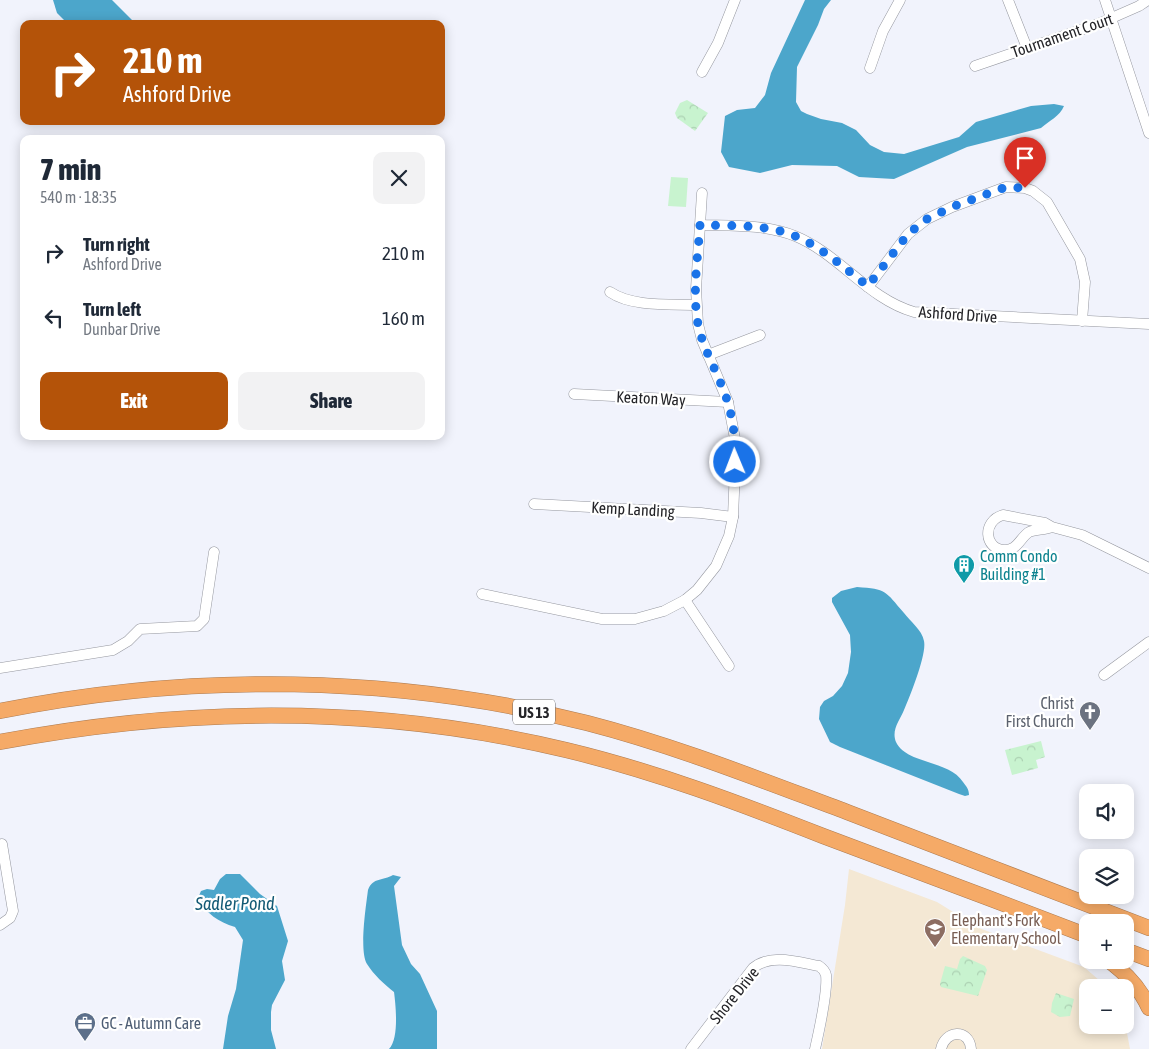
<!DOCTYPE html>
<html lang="en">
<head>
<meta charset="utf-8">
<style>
  :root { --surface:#fff; --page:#f2f2f3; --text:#1f2937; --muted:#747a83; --accent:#b45309 }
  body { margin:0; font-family:"Asap Condensed",sans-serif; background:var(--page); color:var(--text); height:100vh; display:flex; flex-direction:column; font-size:19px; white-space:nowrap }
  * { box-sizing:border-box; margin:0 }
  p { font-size:16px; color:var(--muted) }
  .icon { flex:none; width:28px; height:28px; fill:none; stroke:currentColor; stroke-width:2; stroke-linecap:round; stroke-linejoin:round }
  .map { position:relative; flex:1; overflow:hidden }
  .panel { position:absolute; left:20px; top:135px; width:425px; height:305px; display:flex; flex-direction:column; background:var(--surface); border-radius:10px; box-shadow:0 2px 12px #0003 }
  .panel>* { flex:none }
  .top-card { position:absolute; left:20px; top:20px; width:425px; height:105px; border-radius:10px; box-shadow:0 2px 12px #0003; background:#b45309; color:#fff; overflow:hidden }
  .controls { position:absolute; left:1079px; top:784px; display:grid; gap:10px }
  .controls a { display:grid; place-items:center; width:55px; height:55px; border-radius:10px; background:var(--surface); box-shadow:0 2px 12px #0003; font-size:25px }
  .pin { position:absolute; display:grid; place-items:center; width:42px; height:42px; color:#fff; margin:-51px -21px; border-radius:50% 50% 50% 0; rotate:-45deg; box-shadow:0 0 5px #0007 }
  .pin .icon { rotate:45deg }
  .me { position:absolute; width:55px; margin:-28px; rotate:359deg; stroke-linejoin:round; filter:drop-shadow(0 0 4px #0008) }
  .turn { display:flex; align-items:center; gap:18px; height:105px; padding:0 20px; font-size:22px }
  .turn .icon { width:65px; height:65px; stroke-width:2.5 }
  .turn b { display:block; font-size:35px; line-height:42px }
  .round { display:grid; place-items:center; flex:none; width:52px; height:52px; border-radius:10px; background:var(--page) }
  .head { display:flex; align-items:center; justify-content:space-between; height:85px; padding:0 20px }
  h1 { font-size:30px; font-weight:800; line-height:38px }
  .primary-button { display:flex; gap:10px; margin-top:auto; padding:10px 20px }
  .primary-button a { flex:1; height:58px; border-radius:10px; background:var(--accent); color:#fff; font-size:20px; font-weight:800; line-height:58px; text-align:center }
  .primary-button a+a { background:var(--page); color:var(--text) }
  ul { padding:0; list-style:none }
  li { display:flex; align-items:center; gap:15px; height:65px; padding:0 20px }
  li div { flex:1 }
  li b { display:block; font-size:19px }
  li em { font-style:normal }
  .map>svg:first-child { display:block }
</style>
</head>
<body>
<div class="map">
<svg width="1149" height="1049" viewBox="0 0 1149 1049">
  <defs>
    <pattern id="park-crowns" width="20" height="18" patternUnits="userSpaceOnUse" patternTransform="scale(1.25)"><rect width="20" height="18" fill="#c8f3cf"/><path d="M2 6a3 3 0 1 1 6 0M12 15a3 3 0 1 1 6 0" fill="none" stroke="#acd0b2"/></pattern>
  </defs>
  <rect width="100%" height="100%" fill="#f1f3fc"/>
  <path fill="#f4e8d4" d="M849 869 937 902 979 928 1084 967 1107 987 1088 988V1025H1125V1022L1130 1049H822L845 905Z"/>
  <path fill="#c8f3cf" d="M671 177 688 178 686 207 668 206Z"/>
  <g fill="url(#park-crowns)">
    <path d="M687 100 708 113 695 131 677 118 675 113 680 103Z"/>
    <path d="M1041 741 1045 757 1036 760 1038 768 1012 775 1005 750Z"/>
    <path d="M963 956 985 966 987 970 978 996 941 987 940 984 945 966 957 969 960 959Z"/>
    <path d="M1056 993 1074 999 1070 1016 1060 1017 1051 1012 1052 1003Z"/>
  </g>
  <g fill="#4ca6cb">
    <path d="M53 0H112L136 24 67 23 57 13Z"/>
    <path d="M805 0H831L824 9 818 25 797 67 796 102 801 111 807 114 821 119 842 123 856 130 870 145 884 152 904 154 959 137 976 122 1031 106 1054 104 1064 106C1060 116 1049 121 1041 128L967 147 894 179 859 177 837 166 792 165 760 173 729 167 721 152 725 116 737 110 755 108 765 95 771 73Z"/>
    <path d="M857 587C887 589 885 591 904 613 910 621 922 630 924 641 927 654 910 696 904 710 900 720 891 730 896 742 906 764 949 760 963 782 966 786 969 789 969 795L965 796 959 794 840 747 830 742 819 719 820 707 824 701 833 696 842 686 848 673 851 652 850 635 832 602V598L841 591Z"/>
    <path d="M226 874H240L260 894 277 906 288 941 282 961 285 980 272 1005 271 1012V1030L276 1049H223L228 1016 236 989 243 940 235 927C218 922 207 914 198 898L201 891 207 889 214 890 220 879Z"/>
    <path d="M393 875 401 877 394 886 402 945 411 964 420 974 437 1011V1049H389C399 1039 396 1007 394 992 384 984 374 975 367 964 359 951 366 906 368 890 373 877 383 881 393 875Z"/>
  </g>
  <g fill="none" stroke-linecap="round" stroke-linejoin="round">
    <g stroke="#95979f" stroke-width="11">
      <g id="minor">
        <path d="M1008 0 1027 48"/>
        <path d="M1105 0 1149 133"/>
        <path d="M975 66 1098 24 1139 6 1148 0"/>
        <path d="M870 68 883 31 900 0"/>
        <path d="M702 72 718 43 735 0"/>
        <path d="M700 225C731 226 766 224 795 236 839 254 868 299 914 312L1149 324"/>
        <path d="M868 287 908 234 927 219 952 207 1006 187 1025 188 1033 191 1047 202 1080 259 1085 282 1082 321"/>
        <path d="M610 292C632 307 669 304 696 305"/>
        <path d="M708 355 760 335"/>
        <path d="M574 394 728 402"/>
        <path d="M534 504 701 513 733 517"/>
        <path d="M1052 527C1044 530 1036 529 1029 532 1020 538 1017 551 1004 550 984 549 982 521 1003 515L1045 523 1052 527 1082 535 1149 568"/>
        <path d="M482 594 602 619H635L664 611 685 600 697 590 716 566 729 536 733 517 736 444 728 402 702 340 698 324 696 289 702 193"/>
        <path d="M685 600 729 666"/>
        <path d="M0 668 113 650 128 641 140 629 197 626 204 619 214 552"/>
        <path d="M1104 675 1149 642"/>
        <path d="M0 925 10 918 13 911 2 844"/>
        <path d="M691 1049 753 968C771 953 798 962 819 966 822 968 825 970 826 975 828 992 819 1031 815 1049"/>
        <path d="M941 1049C945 1030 969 1028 971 1049"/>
      </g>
    </g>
    <g stroke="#ac7b51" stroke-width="16">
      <g id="highway">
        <path d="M0 711C193 672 396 675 587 723 676 746 761 780 847 812 948 851 1048 889 1149 928"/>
        <path d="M0 742C189 706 378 705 566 750 654 771 739 803 823 836 911 869 1000 902 1088 936"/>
        <path d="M1125 950 1149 959"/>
        <path d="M1108 960C1126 973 1140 988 1149 1008"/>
      </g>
    </g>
    <use href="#minor" stroke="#fff" stroke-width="10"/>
    <use href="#highway" stroke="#f5aa67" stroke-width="15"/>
  </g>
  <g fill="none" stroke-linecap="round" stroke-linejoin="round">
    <path stroke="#1a73e8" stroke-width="9" stroke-dasharray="0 16.2" d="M735 462C736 436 732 409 721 384 713 364 702 345 698 324 692 292 698 257 700 225 731 226 767 224 795 236 822 247 845 269 868 286L908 234 927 219 952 207 1006 187 1025 188"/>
  </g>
  <defs>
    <g id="building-pin" transform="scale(1.125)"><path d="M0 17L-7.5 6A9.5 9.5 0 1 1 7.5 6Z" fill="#0f9aa8" stroke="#fff"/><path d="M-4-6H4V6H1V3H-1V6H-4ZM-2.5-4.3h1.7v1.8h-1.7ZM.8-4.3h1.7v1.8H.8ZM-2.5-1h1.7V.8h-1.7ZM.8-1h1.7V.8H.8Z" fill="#fff"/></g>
    <g id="church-pin" transform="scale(1.125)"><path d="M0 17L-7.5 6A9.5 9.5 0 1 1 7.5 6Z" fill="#6b7280" stroke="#fff"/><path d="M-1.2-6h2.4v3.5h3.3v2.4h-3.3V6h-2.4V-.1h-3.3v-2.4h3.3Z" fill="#fff"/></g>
    <g id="school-pin" transform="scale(1.125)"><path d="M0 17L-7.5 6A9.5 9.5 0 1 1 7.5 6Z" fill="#8d6e63" stroke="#fff"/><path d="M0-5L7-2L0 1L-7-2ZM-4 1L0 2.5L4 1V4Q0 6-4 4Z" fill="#fff"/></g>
    <g id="office-pin" transform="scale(1.125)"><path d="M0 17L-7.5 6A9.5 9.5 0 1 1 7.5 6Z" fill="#5c6f8a" stroke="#fff"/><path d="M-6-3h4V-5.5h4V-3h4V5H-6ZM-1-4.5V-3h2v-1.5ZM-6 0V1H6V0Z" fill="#fff"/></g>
  </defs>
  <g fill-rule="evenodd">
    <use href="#building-pin" x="964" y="565"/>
    <use href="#church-pin" x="1090" y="712"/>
    <use href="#school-pin" x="935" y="929"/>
    <use href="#office-pin" x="85" y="1023"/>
  </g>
  <g text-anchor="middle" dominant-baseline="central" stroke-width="4.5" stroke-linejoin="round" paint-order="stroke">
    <rect fill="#fff" stroke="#666668" stroke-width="1" x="513" y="699.5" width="42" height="25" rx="4"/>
    <g font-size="15" font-weight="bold" fill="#242428">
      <text x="534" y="712">US 13</text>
    </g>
    <g font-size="16" fill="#242428" stroke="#fff">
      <text transform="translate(1062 35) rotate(-19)">Tournament Court</text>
      <text transform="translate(958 314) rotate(4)">Ashford Drive</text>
      <text transform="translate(651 398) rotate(3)">Keaton Way</text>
      <text transform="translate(633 509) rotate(3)">Kemp Landing</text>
      <text transform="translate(734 995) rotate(-51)">Shore Drive</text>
    </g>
    <g font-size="16" fill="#0d838f" stroke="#fff" text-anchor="start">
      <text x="980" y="556">Comm Condo<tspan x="980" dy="18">Building #1</tspan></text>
    </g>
    <g font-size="16" fill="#5b616d" stroke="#fff" text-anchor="end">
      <text x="1074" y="703">Christ<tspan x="1074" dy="18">First Church</tspan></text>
    </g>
    <g font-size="16" fill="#785e54" stroke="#fff" text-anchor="start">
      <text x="951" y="920">Elephant's Fork<tspan x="951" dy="18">Elementary School</tspan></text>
    </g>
    <g font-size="16" fill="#4e5e75" stroke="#fff" text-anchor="start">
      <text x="101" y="1023">GC - Autumn Care</text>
    </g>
    <g font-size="18" font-style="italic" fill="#135a75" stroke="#fff">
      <text x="235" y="903">Sadler Pond</text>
    </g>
  </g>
</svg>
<div class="controls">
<a><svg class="icon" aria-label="sound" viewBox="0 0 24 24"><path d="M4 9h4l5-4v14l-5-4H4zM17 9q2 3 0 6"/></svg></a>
<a><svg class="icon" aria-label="layers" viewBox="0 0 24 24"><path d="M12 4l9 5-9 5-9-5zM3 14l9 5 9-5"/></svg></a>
<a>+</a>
<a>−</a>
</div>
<div class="pin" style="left:1025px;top:188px;background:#d93025"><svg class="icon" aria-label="arrive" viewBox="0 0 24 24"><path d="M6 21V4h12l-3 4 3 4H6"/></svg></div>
<svg class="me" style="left:735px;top:462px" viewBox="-20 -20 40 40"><circle r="17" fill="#1a73e8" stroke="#fff" stroke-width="3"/><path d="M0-11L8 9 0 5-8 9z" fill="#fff"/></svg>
<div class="top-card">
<div class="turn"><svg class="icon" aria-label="right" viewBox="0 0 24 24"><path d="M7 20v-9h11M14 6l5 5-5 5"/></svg><div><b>210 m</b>Ashford Drive</div></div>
</div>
<section class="panel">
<div class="head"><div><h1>7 min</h1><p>540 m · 18:35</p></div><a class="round"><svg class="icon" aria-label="close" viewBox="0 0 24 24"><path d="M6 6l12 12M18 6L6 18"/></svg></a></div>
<ul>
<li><svg class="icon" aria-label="right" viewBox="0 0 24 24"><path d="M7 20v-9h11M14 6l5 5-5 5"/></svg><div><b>Turn right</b><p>Ashford Drive</p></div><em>210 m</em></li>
<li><svg class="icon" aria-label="left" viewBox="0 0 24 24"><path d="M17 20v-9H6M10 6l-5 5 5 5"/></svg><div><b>Turn left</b><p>Dunbar Drive</p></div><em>160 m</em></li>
</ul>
<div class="primary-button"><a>Exit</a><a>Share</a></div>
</section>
</div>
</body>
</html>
